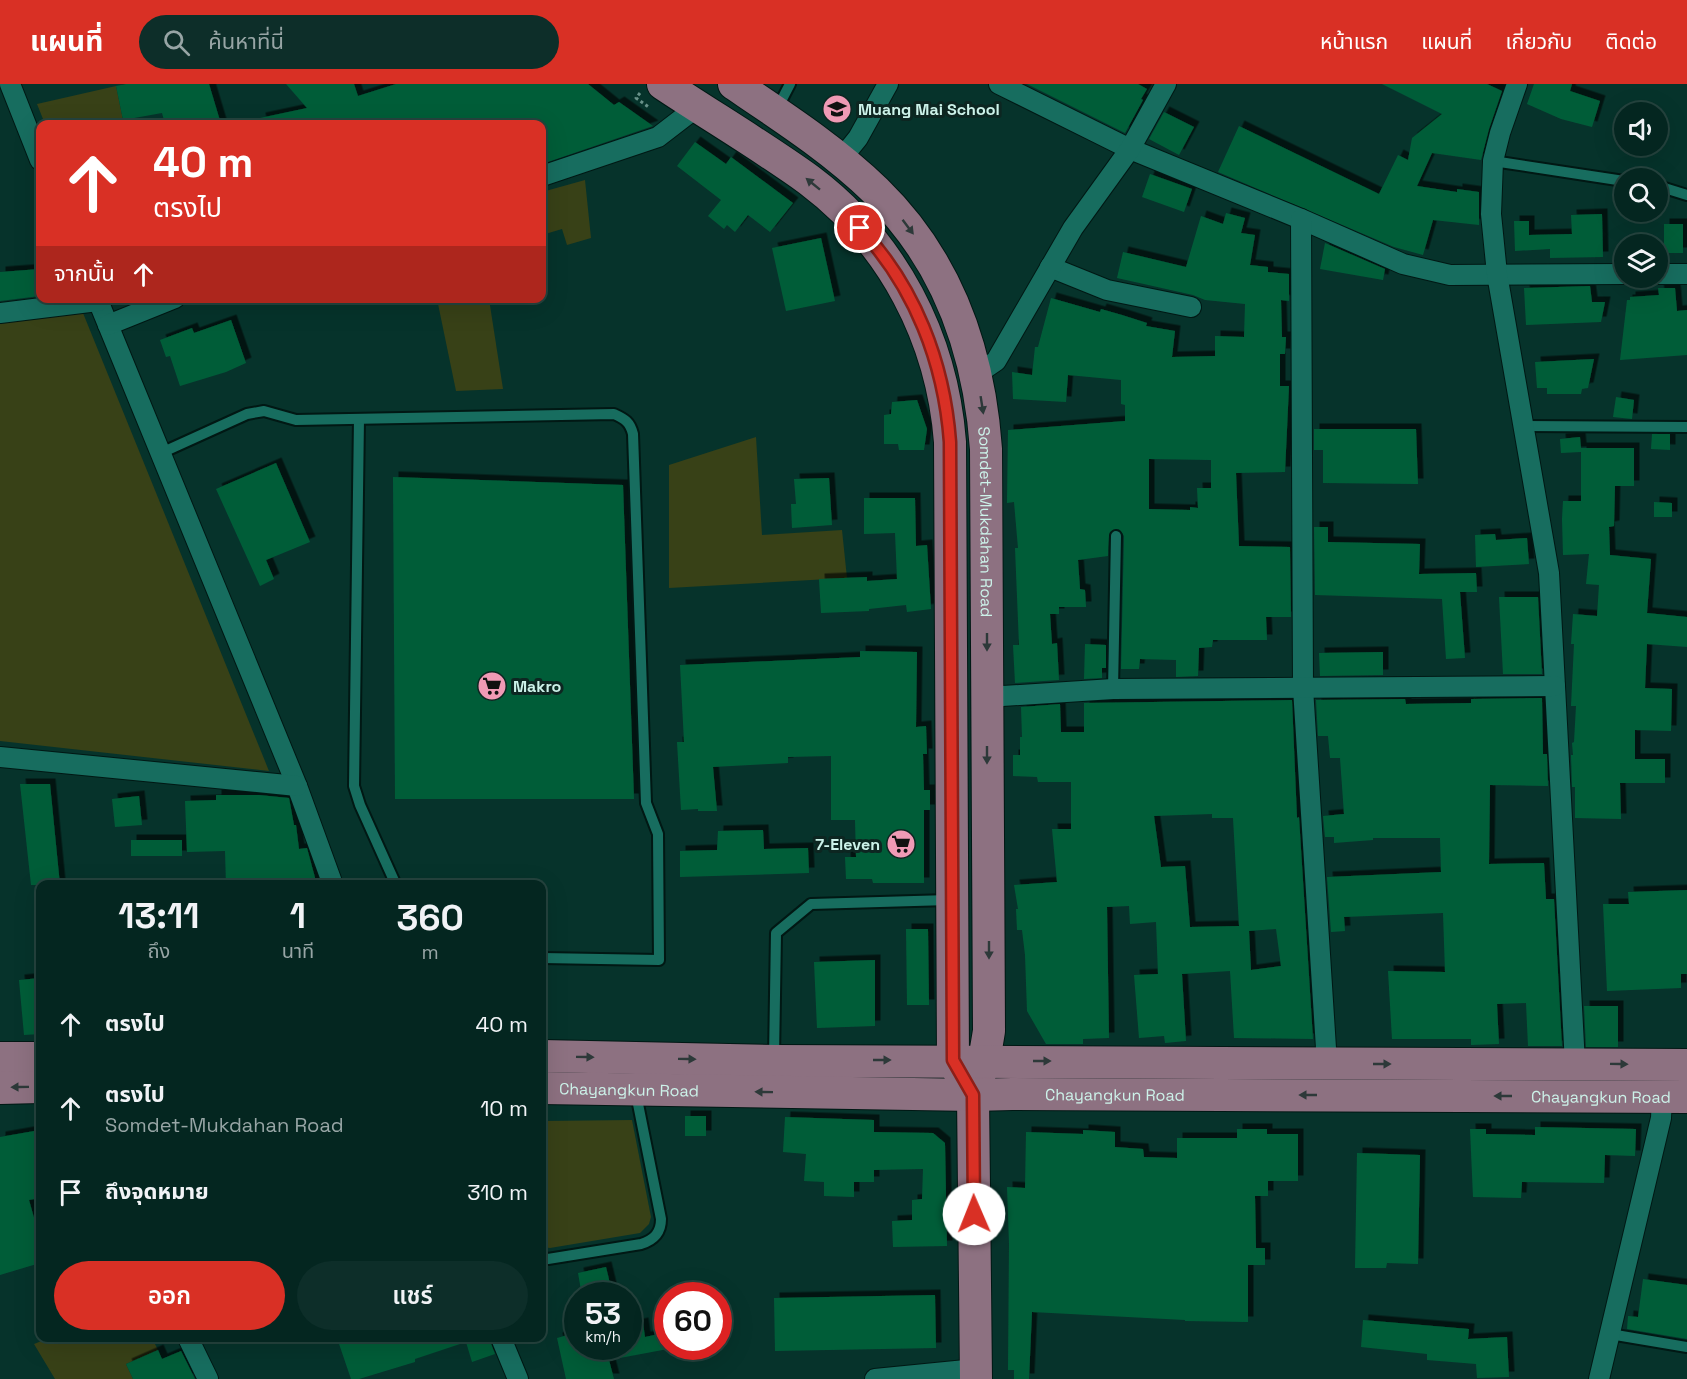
<!DOCTYPE html>
<html lang="th">
<head>
<meta charset="utf-8">
<style>
  :root { --surface:#042620; --page:#0d2e29; --text:#f1f3f6; --muted:#97a5a5; --line:#25433e; --accent:#d93025 }
  body { margin:0; font-family:"Space Grotesk","Noto Sans Thai",sans-serif; background:var(--page); color:var(--text); height:100vh; display:flex; flex-direction:column; font-size:22px; white-space:nowrap }
  * { box-sizing:border-box; margin:0 }
  p { font-size:20px; color:var(--muted) }
  .icon { flex:none; width:33px; height:33px; fill:none; stroke:currentColor; stroke-width:2; stroke-linecap:round; stroke-linejoin:round }
  .map { position:relative; flex:1; overflow:hidden }
  .panel { position:absolute; left:36px; top:796px; width:510px; height:462px; display:flex; flex-direction:column; background:var(--surface); border-radius:12px; box-shadow:0 6px 24px #0002,0 0 0 2px var(--line) }
  .panel>* { flex:none }
  .banner { position:absolute; left:36px; top:36px; width:510px; height:183px; border-radius:12px; box-shadow:0 6px 24px #0002,0 0 0 2px var(--line); background:#d93025; color:#fff; overflow:hidden }
  .buttons { position:absolute; left:1614px; top:18px; display:grid; gap:12px }
  .buttons a { display:grid; place-items:center; width:54px; height:54px; border-radius:50%; background:var(--surface); box-shadow:0 6px 24px #0002,0 0 0 2px var(--line); font-size:30px }
  .speed { position:absolute; left:564px; top:1198px; display:flex; gap:12px; font-size:30px; font-weight:700; text-align:center }
  .speed>* { display:grid; place-content:center; width:78px; height:78px; border-radius:50%; background:var(--surface); box-shadow:0 6px 24px #0002,0 0 0 2px var(--line); line-height:1 }
  .speed small { font-size:15px; font-weight:400 }
  .speed .limit { border:9px solid #d22; background:#fff; color:#111 }
  .pin { position:absolute; display:grid; place-items:center; width:51px; height:51px; color:#fff; margin:-26px; border:3px solid #fff; border-radius:50%; box-shadow:0 2px 6px #0007 }
  .me { position:absolute; width:66px; margin:-33px; rotate:359deg; stroke-linejoin:round; filter:drop-shadow(0 0 4px #0008) }
  .turn { display:flex; align-items:center; gap:21px; height:126px; padding:0 18px; font-size:27px }
  .turn .icon { width:78px; height:78px; stroke-width:2.5 }
  .turn b { display:block; font-size:42px; line-height:51px }
  .then { display:flex; align-items:center; height:57px; padding:0 18px; background:#0003; gap:12px; font-size:22px }
  .eta { display:flex; justify-content:space-evenly; align-items:center; height:102px; text-align:center }
  .eta b { font-size:36px; font-weight:600; line-height:42px }
  .primary-button { display:flex; gap:12px; margin-top:auto; padding:12px 18px }
  .primary-button a { flex:1; height:69px; border-radius:36px; background:var(--accent); color:#fff; font-size:24px; font-weight:600; line-height:69px; text-align:center }
  .primary-button a+a { background:var(--page); color:var(--text) }
  ul { padding:0; list-style:none }
  li { display:flex; align-items:center; gap:18px; height:84px; padding:0 18px }
  li div { flex:1 }
  li b { display:block; font-size:22px }
  li em { font-style:normal }
  header { display:flex; align-items:center; gap:36px; box-sizing:border-box; height:84px; padding:0 30px; background:var(--accent); color:#fff }
  header strong { font-size:28px }
  nav { display:flex; gap:33px; margin-inline-start:auto; font-size:21px }
  .search { width:420px; height:54px; background:var(--page); display:flex; align-items:center; gap:15px; box-sizing:border-box; padding:0 21px; border-radius:33px; color:var(--muted); font-size:22px }
  .map>svg:first-child { display:block }
</style>
</head>
<body>
<header>
<strong>แผนที่</strong>
<div class="search"><svg class="icon" aria-label="search" viewBox="0 0 24 24"><circle cx="10" cy="10" r="6"/><path d="M15 15l6 6"/></svg>ค้นหาที่นี่</div>
<nav><a>หน้าแรก</a><a>แผนที่</a><a>เกี่ยวกับ</a><a>ติดต่อ</a></nav>
</header>
<div class="map">
<svg width="1687" height="1295" viewBox="0 0 1687 1295">
  <defs>
    <filter id="shadow"><feDropShadow dx="5.5" dy="-5.5" stdDeviation="0" flood-color="#0009"/></filter>
  </defs>
  <rect width="100%" height="100%" fill="#06332b"/>
  <g fill="#384117">
    <path d="M116 2 123 36 122 40H45L37 20Z"/>
    <path d="M585 96 591 154 567 161 562 145 542 151V108Z"/>
    <path d="M437 215H489L503 305 456 307Z"/>
    <path d="M83 229 269 687 0 657V239Z"/>
    <path d="M756 353 762 451 842 446 847 494 669 504V381Z"/>
    <path d="M632 1036 651 1133 649 1140 640 1149 550 1164 542 1163V1037Z"/>
    <path d="M49 1254H152L158 1266 126 1280 133 1295H55L34 1260Z"/>
  </g>
  <g fill="#005d39" fill-rule="evenodd" filter="url(#shadow)">
    <path d="M126 0H209L221 40H165L162 29 123 36 116 2Z"/>
    <path d="M286 0H354L358 12 396 0H588L614 21 619 18 653 42 542 80V40H261L260 34 307 24Z"/>
    <path d="M1027 0H1138L1147 5 1141 15 1143 16 1125 49Z"/>
    <path d="M1382 0H1487L1502 7 1489 45 1481 76 1432 69 1417 102 1457 108V105L1479 108V141L1433 136 1423 171 1394 163 1218 88 1239 42 1379 110 1398 71 1408 76 1412 54 1442 30Z"/>
    <path d="M1534 0H1572L1570 7 1600 17 1592 43 1561 35 1527 20Z"/>
    <path d="M1164 28 1194 43 1179 71 1149 55Z"/>
    <path d="M695 58 726 80 731 73 793 119 770 148 748 131 735 148 727 141 724 145 708 132 721 116 677 82Z"/>
    <path d="M1150 90 1192 105 1184 128 1142 113Z"/>
    <path d="M1226 129 1245 134 1241 149 1255 151 1250 181 1268 183V188L1289 190V217L1281 216 1282 253H1286L1285 270H1280V302H1289L1285 388 1236 389 1239 462 1290 463 1291 533H1266L1267 556H1213L1212 563 1199 564 1198 592 1176 593V576L1140 575 1139 585H1121L1124 452 1120 446 1116 445 1110 448 1109 451 1108 472 1078 476 1080 505 1085 506 1086 523H1059V530H1050L1052 560 1057 559 1059 596 1015 599 1013 561H1019L1015 464H1018L1014 418 1007 419 1008 346 1125 337V321L1121 320V296L1068 291 1066 318 1013 315 1012 288 1032 291 1035 263H1038L1051 214 1100 228 1101 225 1122 231 1147 239 1146 242 1175 247 1172 273 1215 272V252L1244 253 1245 220 1205 216 1193 211 1117 194 1123 168 1186 183 1201 132 1223 140ZM1149 375 1211 376V404H1197L1198 424 1190 423V426L1149 425Z"/>
    <path d="M1602 130 1603 173 1550 174V165L1515 167 1514 137H1529V151L1572 150 1571 131Z"/>
    <rect x="1664" y="140" width="19" height="29"/>
    <path d="M821 154 835 217 786 227 772 164Z"/>
    <path d="M1325 159 1385 185 1383 196 1320 185Z"/>
    <path d="M40 185V212L0 217V188Z"/>
    <path d="M1590 202 1592 218H1605L1601 238 1526 241 1524 204Z"/>
    <path d="M1658 204H1675L1677 227 1687 226V271L1620 276 1627 216H1630V213L1659 211Z"/>
    <path d="M231 236 246 279 226 288 180 302 170 272 166 273 160 256 192 244 194 249Z"/>
    <path d="M1594 275 1588 304 1582 305 1581 310H1547V304H1537L1535 278Z"/>
    <path d="M1616 313 1634 316 1632 335 1613 333Z"/>
    <path d="M917 316 927 345 924 366H899L898 360H884V331L891 330 892 318Z"/>
    <path d="M1314 345H1416L1418 400 1323 399V366H1314Z"/>
    <path d="M1652 350H1670V366L1651 365Z"/>
    <path d="M1580 353 1581 364H1634V402H1615L1614 442 1609 443 1610 471 1651 475 1647 529 1687 533V563L1647 560 1645 604 1672 605 1671 647 1635 646V675H1665V699H1620L1621 735 1575 734V703H1572L1571 671H1573L1572 659 1574 658 1576 622H1571L1574 560H1571L1573 530 1597 532 1599 501 1586 500 1589 470 1563 471 1562 435 1563 417H1581V368L1561 369 1560 355Z"/>
    <path d="M276 379 310 458 266 476 274 495 260 502 216 405Z"/>
    <path d="M393 393 623 401 634 715H395Z"/>
    <path d="M829 394 832 441 792 444 791 420H796L794 395Z"/>
    <path d="M864 414H915L916 462 927 461 931 525 907 528 906 521 869 525V527L821 529 819 495 867 493V497L897 495 895 449 864 450Z"/>
    <path d="M1654 418 1672 419V433H1654Z"/>
    <path d="M1314 443H1328V458L1420 460 1419 490 1476 489 1477 508H1460L1465 574 1446 575 1442 515 1315 511Z"/>
    <path d="M1495 450 1496 456 1527 454 1529 480 1476 483 1475 451Z"/>
    <path d="M1499 513H1538L1542 590H1503Z"/>
    <path d="M1085 560 1106 561V584H1102V594L1084 595Z"/>
    <path d="M860 567 917 568 916 643 926 642 927 670H923L924 706H930V726H924V799H873L872 795H846L845 773H856L855 736H831V672L788 673V679L713 683 717 727H698V725L681 726 677 658H684L680 581 860 573Z"/>
    <path d="M1383 568V591L1320 592 1319 569Z"/>
    <path d="M1542 614 1543 670H1547L1548 702 1490 701 1489 780 1544 779 1546 815H1554L1562 962H1528L1526 919 1497 920 1499 960 1471 961V955H1392L1388 887 1445 888 1443 829 1344 833 1345 847 1331 848 1327 793 1441 788 1440 754H1373V756L1334 759V753H1325L1323 732 1344 730 1340 674H1330L1328 652H1318L1316 616 1405 615 1406 620 1471 619V615Z"/>
    <path d="M1292 616 1297 734 1299 733 1313 955 1234 954 1230 887 1182 890 1186 957 1165 959 1164 952 1139 954 1134 891 1158 890 1156 838 1130 840 1129 822 1107 823 1109 954 1083 955V960H1046L1027 927 1025 871 1022 846H1017L1016 825H1018L1014 801 1057 798 1052 745H1071V698H1038L1037 693 1013 692V671H1020V653H1022L1021 623 1060 620 1061 648H1084V619ZM1212 730V734H1233L1239 842 1190 843 1185 782 1161 783 1154 732ZM1276 845 1281 882 1251 886 1249 847Z"/>
    <path d="M20 700H50L60 801H31Z"/>
    <path d="M216 711H259L289 714 294 741H296L299 765 307 764 317 801H226L225 767 187 768 185 717 216 716Z"/>
    <path d="M139 712 142 741 115 743 112 715Z"/>
    <path d="M763 746 764 765 808 764 809 789 680 793V767L717 766 718 747Z"/>
    <rect x="131" y="756" width="51" height="16"/>
    <path d="M1687 806V890H1681V904L1607 907 1603 820H1629L1628 808Z"/>
    <path d="M906 845H928L929 921H907Z"/>
    <path d="M875 876V942L817 944 814 878Z"/>
    <path d="M40 894V950L24 951 19 896Z"/>
    <path d="M1584 922H1618V963H1586Z"/>
    <rect x="685" y="1032" width="21" height="20"/>
    <path d="M785 1033 874 1036V1048L933 1049 945 1059 947 1162 893 1163 892 1137 912 1136V1116L922 1115 923 1085 874 1086V1098H854V1113L824 1112V1098L804 1097 806 1070 783 1068Z"/>
    <path d="M1535 1043 1636 1045 1635 1072 1605 1071 1604 1099 1522 1098 1521 1114 1473 1113 1470 1045H1486V1050L1535 1051Z"/>
    <path d="M1237 1045H1267V1050H1298V1097H1268V1112H1255L1256 1164H1265V1181H1248V1238L1185 1237V1236L1032 1228 1029 1295H1014V1286H1008L1009 1160 1007 1103 1025 1104 1026 1048 1083 1050V1046L1115 1048V1063L1143 1065 1144 1073 1177 1074V1054H1237Z"/>
    <path d="M40 1046V1114L29 1116 40 1155V1179L0 1191V1053Z"/>
    <path d="M1357 1069 1420 1071 1418 1180 1387 1179 1386 1184H1355Z"/>
    <path d="M606 1183 613 1212H582L578 1189Z"/>
    <path d="M1643 1195 1687 1201V1255L1627 1245 1628 1232 1638 1233Z"/>
    <path d="M935 1211 936 1264 775 1267 774 1214Z"/>
    <path d="M1363 1236 1469 1245 1468 1255 1507 1253 1509 1293 1477 1294 1476 1280 1427 1276V1270L1361 1263Z"/>
    <path d="M643 1239 645 1253 668 1248V1265L609 1276 614 1295H566L557 1254 578 1248V1263H628V1242Z"/>
    <path d="M337 1254H489L495 1270 472 1278 466 1258 415 1275V1278L359 1295H351Z"/>
    <path d="M158 1266 162 1275 181 1267 195 1295H133L126 1280Z"/>
  </g>
  <g fill="none" stroke-linecap="round" stroke-linejoin="round">
    <g stroke="#011814" stroke-width="14">
      <g id="lane">
        <path d="M777 25 790 0"/>
        <path d="M1493 77 1624 97"/>
        <path d="M1658 102 1687 111"/>
        <path d="M359 335 354 702 360 721 396 801"/>
        <path d="M1525 342 1687 343"/>
        <path d="M161 369 247 330 264 327 296 336 614 330C625 335 630 338 633 350L646 719 658 750 659 876 542 874"/>
        <path d="M1113 605 1116 452"/>
        <path d="M774 974 776 849 811 820 949 816"/>
        <path d="M542 1174 548 1175 641 1160C654 1156 661 1149 661 1135L636 1010"/>
        <path d="M1610 1250 1687 1263"/>
      </g>
    </g>
    <g stroke="#011814" stroke-width="22">
      <g id="street">
        <path d="M10 0 40 76"/>
        <path d="M999 0 1130 65 1301 135 1403 180 1450 191 1624 190"/>
        <path d="M1517 0 1500 49 1493 77 1491 130 1497 190 1549 489 1575 980"/>
        <path d="M841 75 858 54 888 0"/>
        <path d="M542 92 658 53 697 23"/>
        <path d="M1301 135 1303 604 1327 980"/>
        <path d="M1050 183 1107 206 1191 223"/>
        <path d="M1658 190H1687"/>
        <path d="M97 214 297 702 333 801"/>
        <path d="M0 229 98 217"/>
        <path d="M108 241 175 214"/>
        <path d="M977 290 996 277 1073 144 1130 65 1166 0"/>
        <path d="M987 613 1113 605 1555 602"/>
        <path d="M0 673 297 702"/>
        <path d="M188 1254 208 1295"/>
        <path d="M501 1254 518 1295"/>
        <path d="M875 1295 976 1285"/>
        <path d="M1599 1295 1661 1034 1662 1013"/>
      </g>
    </g>
    <g stroke="#011814" stroke-width="34">
      <g id="primary">
        <path d="M663 0C711 32 762 62 809 96 893 159 942 254 950 358L953 976 963 995"/>
        <path id="s1" d="M734 0C783 33 834 66 876 107 948 177 979 266 986 365L989 947 984 977 973 1011 976 1295"/>
        <path d="M542 972 774 977 1687 981"/>
        <path d="M0 974H40"/>
        <path d="M0 1004 40 1003"/>
        <path id="s2" d="M542 1004 973 1011 1012 1010 1687 1013"/>
      </g>
    </g>
    <path stroke="#689189" stroke-width="3" stroke-dasharray="3 3" stroke-linecap="butt" d="M640 9 636 14 650 24"/>
    <use href="#lane" stroke="#176d5f" stroke-width="10"/>
    <use href="#street" stroke="#176d5f" stroke-width="20"/>
    <use href="#primary" stroke="#8d7181" stroke-width="32"/>
  </g>
  <defs><path id="oneway-solid" d="M-6-.8H1V-3.2L6.5 0L1 3.2V.8H-6Z" transform="scale(1.5)"/></defs>
  <g fill="#2d3939">
    <use href="#oneway-solid" transform="translate(813 100) rotate(-141)"/>
    <use href="#oneway-solid" transform="translate(908 143) rotate(53)"/>
    <use href="#oneway-solid" transform="translate(982 321) rotate(81)"/>
    <use href="#oneway-solid" transform="translate(987 558) rotate(90)"/>
    <use href="#oneway-solid" transform="translate(987 671) rotate(90)"/>
    <use href="#oneway-solid" transform="translate(989 866) rotate(90)"/>
    <use href="#oneway-solid" transform="translate(585 973) rotate(1)"/>
    <use href="#oneway-solid" transform="translate(687 975) rotate(1)"/>
    <use href="#oneway-solid" transform="translate(882 976)"/>
    <use href="#oneway-solid" transform="translate(1042 977)"/>
    <use href="#oneway-solid" transform="translate(1382 980)"/>
    <use href="#oneway-solid" transform="translate(1619 980) rotate(1)"/>
    <use href="#oneway-solid" transform="translate(20 1003) rotate(179)"/>
    <use href="#oneway-solid" transform="translate(764 1008) rotate(-179)"/>
    <use href="#oneway-solid" transform="translate(1308 1011) rotate(-180)"/>
    <use href="#oneway-solid" transform="translate(1503 1012) rotate(-180)"/>
  </g>
  <g fill="none" stroke-linecap="round" stroke-linejoin="round">
    <g stroke="#8d1f18" stroke-width="15">
      <path id="route" d="M860 144C915 203 944 278 950 358L953 976 973 1011 974 1130"/>
    </g>
    <use href="#route" stroke="#d93025" stroke-width="10"/>
  </g>
  <defs>
    <g id="school-disc" transform="scale(1.5)"><circle r="9.5" fill="#f09ab5" stroke="#0d2621"/><path d="M0-5L7-2L0 1L-7-2ZM-4 1L0 2.5L4 1V4Q0 6-4 4Z" fill="#111"/></g>
    <g id="supermarket-disc" transform="scale(1.5)"><circle r="9.5" fill="#f09ab5" stroke="#0d2621"/><path d="M-6-5.5h2.5l.6 2H6L4.5 2H-2.5L-4.4-4H-6ZM-1.5 3.2a1.3 1.3 0 1 0 .1 0ZM3 3.2a1.3 1.3 0 1 0 .1 0Z" fill="#111"/></g>
  </defs>
  <g fill-rule="evenodd">
    <use href="#school-disc" x="837" y="25"/>
    <use href="#supermarket-disc" x="492" y="602"/>
    <use href="#supermarket-disc" x="901" y="760"/>
  </g>
  <g text-anchor="middle" dominant-baseline="central" stroke-width="6" stroke-linejoin="round" paint-order="stroke">
    <g font-size="16" font-weight="bold" fill="#ccf2e9" stroke="#0d2621" text-anchor="start">
      <text x="858" y="25">Muang Mai School</text>
      <text x="513" y="602">Makro</text>
      <text x="880" y="760" text-anchor="end">7-Eleven</text>
    </g>
    <g font-size="16" fill="#ccf2e9" stroke="#0d2621">
      <text stroke="none"><textPath href="#s1" startOffset="538">Somdet-Mukdahan Road</textPath></text>
      <text stroke="none"><textPath href="#s2" startOffset="87">Chayangkun Road</textPath></text>
      <text stroke="none"><textPath href="#s2" startOffset="573">Chayangkun Road</textPath></text>
      <text stroke="none"><textPath href="#s2" startOffset="1059">Chayangkun Road</textPath></text>
    </g>
  </g>
</svg>
<div class="buttons">
<a><svg class="icon" aria-label="sound" viewBox="0 0 24 24"><path d="M4 9h4l5-4v14l-5-4H4zM17 9q2 3 0 6"/></svg></a>
<a><svg class="icon" aria-label="search" viewBox="0 0 24 24"><circle cx="10" cy="10" r="6"/><path d="M15 15l6 6"/></svg></a>
<a><svg class="icon" aria-label="layers" viewBox="0 0 24 24"><path d="M12 4l9 5-9 5-9-5zM3 14l9 5 9-5"/></svg></a>
</div>
<div class="speed"><div>53<small>km/h</small></div><div class="limit">60</div></div>
<div class="pin" style="left:860px;top:144px;background:#d93025"><svg class="icon" aria-label="arrive" viewBox="0 0 24 24"><path d="M6 21V4h12l-3 4 3 4H6"/></svg></div>
<svg class="me" style="left:974px;top:1130px" viewBox="-20 -20 40 40"><circle r="19" fill="#fff"/><path d="M0-13L10 11 0 6-10 11z" fill="#d93025"/></svg>
<div class="banner">
<div class="turn"><svg class="icon" aria-label="ahead" viewBox="0 0 24 24"><path d="M12 20V5M6 11l6-6 6 6"/></svg><div><b>40 m</b>ตรงไป</div></div>
<div class="then">จากนั้น<svg class="icon" aria-label="ahead" viewBox="0 0 24 24"><path d="M12 20V5M6 11l6-6 6 6"/></svg></div>
</div>
<section class="panel">
<div class="eta">
<div><b>13:11</b><p>ถึง</p></div>
<div><b>1</b><p>นาที</p></div>
<div><b>360</b><p>m</p></div>
</div>
<ul>
<li><svg class="icon" aria-label="ahead" viewBox="0 0 24 24"><path d="M12 20V5M6 11l6-6 6 6"/></svg><div><b>ตรงไป</b></div><em>40 m</em></li>
<li><svg class="icon" aria-label="ahead" viewBox="0 0 24 24"><path d="M12 20V5M6 11l6-6 6 6"/></svg><div><b>ตรงไป</b><p>Somdet-Mukdahan Road</p></div><em>10 m</em></li>
<li><svg class="icon" aria-label="arrive" viewBox="0 0 24 24"><path d="M6 21V4h12l-3 4 3 4H6"/></svg><div><b>ถึงจุดหมาย</b></div><em>310 m</em></li>
</ul>
<div class="primary-button"><a>ออก</a><a>แชร์</a></div>
</section>
</div>
</body>
</html>
